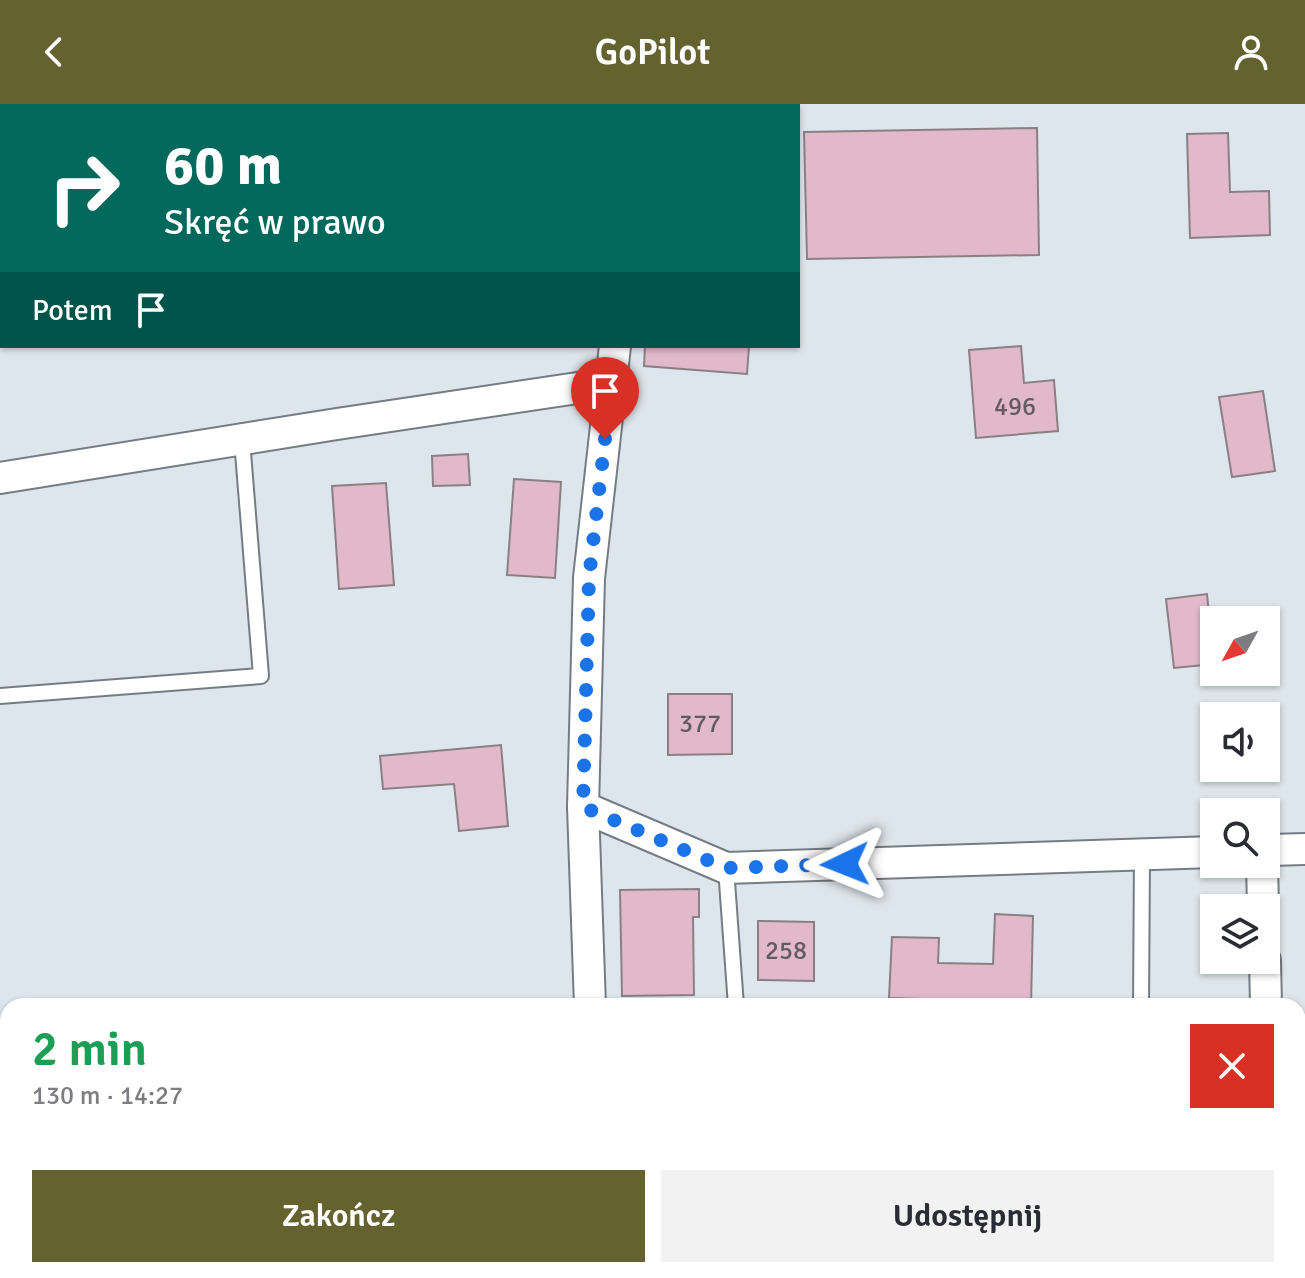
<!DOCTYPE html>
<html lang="pl">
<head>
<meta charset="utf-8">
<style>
  :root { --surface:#fff; --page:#f2f2f3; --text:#2b2b33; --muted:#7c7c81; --accent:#64622f }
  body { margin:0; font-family:Signika,sans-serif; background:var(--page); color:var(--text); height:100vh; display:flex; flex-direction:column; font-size:30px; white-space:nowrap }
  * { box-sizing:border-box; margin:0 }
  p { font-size:26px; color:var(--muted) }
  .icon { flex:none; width:44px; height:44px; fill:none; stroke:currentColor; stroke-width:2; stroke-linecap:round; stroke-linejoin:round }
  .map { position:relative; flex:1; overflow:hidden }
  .panel { position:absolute; left:0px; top:894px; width:1306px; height:280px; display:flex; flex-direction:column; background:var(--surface); border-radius:24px 24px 0 0; box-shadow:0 2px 6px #0004 }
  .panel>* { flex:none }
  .hud { position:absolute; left:0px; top:0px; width:800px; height:244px; box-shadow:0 2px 6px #0004; background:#00695c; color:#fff; overflow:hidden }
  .needle { width:52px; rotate:230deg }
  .fabs { position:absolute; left:1200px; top:502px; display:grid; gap:16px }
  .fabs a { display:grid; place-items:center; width:80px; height:80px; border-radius:0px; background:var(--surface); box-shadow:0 2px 6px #0004; font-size:40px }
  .pin { position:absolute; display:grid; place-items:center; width:68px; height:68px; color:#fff; margin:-82px -34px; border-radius:50% 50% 50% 0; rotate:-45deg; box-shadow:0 0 8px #0007 }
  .pin .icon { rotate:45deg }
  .me { position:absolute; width:88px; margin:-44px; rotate:268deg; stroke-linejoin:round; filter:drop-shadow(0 0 6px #0008) }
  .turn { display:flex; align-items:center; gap:28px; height:168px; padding:0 32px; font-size:36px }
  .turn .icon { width:104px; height:104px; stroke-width:2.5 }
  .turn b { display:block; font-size:56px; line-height:68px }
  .then { display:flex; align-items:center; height:76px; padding:0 32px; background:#0003; gap:16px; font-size:30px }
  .round { display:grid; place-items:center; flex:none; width:84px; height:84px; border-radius:0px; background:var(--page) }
  .headline { display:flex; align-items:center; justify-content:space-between; height:136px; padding:0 32px }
  h1 { font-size:48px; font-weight:600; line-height:60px; color:#1e9e55 }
  .primary-button { display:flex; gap:16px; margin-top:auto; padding:16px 32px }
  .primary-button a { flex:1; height:92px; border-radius:0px; background:var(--accent); color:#fff; font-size:32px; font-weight:600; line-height:92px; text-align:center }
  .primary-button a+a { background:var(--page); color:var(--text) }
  header { display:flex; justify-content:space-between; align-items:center; height:104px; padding:0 32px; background:var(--accent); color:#fff; font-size:36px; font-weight:600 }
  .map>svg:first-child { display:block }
</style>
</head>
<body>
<header><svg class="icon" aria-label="back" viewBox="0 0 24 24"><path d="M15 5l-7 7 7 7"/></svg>GoPilot<svg class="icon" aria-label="person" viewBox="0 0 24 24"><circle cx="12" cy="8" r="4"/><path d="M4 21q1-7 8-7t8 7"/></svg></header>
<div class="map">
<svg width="1305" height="1174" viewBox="0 0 1305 1174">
  <rect width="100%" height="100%" fill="#dee6ed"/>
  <g fill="#e1b9cb" stroke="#8a8084" stroke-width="2">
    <path d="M1037 24 1039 151 807 155 804 28Z"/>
    <path d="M1228 29 1230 88 1269 87 1270 131 1190 134 1187 30Z"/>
    <path d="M645 242H749L747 270 644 262Z"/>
    <path d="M1021 242 1024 279 1054 276 1058 327 976 334 969 246Z"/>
    <path d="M1263 287 1275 367 1232 373 1219 293Z"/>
    <path d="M468 350 470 381 433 382 432 352Z"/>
    <path d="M514 375 561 378 555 474 507 471Z"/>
    <path d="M386 379 394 481 339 485 332 382Z"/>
    <path d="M1207 490 1214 560 1174 564 1166 495Z"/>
    <path d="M668 590H732V650L668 651Z"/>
    <path d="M501 641 508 722 459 727 454 680 383 685 380 652Z"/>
    <path d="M699 785V813H693L694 891 622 892 620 786Z"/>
    <path d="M995 810 1033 812 1031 902H949L950 896 889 894 892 833 939 834 938 859 993 860Z"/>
    <path d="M758 817 814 818V877L758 876Z"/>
  </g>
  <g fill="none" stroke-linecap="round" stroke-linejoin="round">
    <g stroke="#757c83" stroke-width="18">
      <g id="lane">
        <path d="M0 592 261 572 242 336"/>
        <path d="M726 764 736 902"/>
        <path d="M1141 902 1142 750"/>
      </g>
    </g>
    <g stroke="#757c83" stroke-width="34">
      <g id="street">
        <path d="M646 2 647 0"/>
        <path d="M0 374 337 320 611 279"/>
        <path d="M583 703 726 764 1214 748"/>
        <path d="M1266 746 1305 745"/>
        <path d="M1262 760 1263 804"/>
        <path d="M1265 856 1266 902"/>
        <path d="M590 902 583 703 589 474 615 242"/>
        <path d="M600 1166V1174"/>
        <path d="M1273 1166V1174"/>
      </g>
    </g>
    <use href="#lane" stroke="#fff" stroke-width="14"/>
    <use href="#street" stroke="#fff" stroke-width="30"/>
  </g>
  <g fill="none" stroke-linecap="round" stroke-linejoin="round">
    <path stroke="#1a73e8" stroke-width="14" stroke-dasharray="0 25.2" d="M605 335 589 474 583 703 726 764 845 760"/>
  </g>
  <g text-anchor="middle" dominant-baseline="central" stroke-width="6" stroke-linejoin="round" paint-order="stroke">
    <g font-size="26" fill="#635b62">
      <text x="1015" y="303">496</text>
      <text x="700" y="620">377</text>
      <text x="786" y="847">258</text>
    </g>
  </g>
</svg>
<div class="fabs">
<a><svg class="needle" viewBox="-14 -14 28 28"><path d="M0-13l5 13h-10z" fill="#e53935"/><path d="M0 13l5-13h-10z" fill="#7c7c81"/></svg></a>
<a><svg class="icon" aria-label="sound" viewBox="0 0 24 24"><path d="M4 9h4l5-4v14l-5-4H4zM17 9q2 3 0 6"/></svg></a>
<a><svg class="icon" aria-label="search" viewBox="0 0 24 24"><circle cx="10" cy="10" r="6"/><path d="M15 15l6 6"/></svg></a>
<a><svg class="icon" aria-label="layers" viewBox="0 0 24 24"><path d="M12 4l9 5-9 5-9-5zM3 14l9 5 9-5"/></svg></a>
</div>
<div class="pin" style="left:605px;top:335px;background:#d93025"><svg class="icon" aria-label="arrive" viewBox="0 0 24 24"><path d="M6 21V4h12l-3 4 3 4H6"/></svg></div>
<svg class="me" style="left:845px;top:760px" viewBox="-20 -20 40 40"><path d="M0-17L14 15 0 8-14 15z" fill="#1a73e8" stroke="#fff" stroke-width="4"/></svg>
<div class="hud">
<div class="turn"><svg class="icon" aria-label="right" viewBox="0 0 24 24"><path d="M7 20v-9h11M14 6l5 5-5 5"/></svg><div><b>60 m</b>Skręć w prawo</div></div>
<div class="then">Potem<svg class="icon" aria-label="arrive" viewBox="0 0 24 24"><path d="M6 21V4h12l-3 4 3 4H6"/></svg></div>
</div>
<section class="panel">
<div class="headline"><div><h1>2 min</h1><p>130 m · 14:27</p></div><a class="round" style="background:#d93025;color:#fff"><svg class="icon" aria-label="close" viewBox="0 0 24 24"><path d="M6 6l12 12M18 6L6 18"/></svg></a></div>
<div class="primary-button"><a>Zakończ</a><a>Udostępnij</a></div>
</section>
</div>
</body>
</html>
